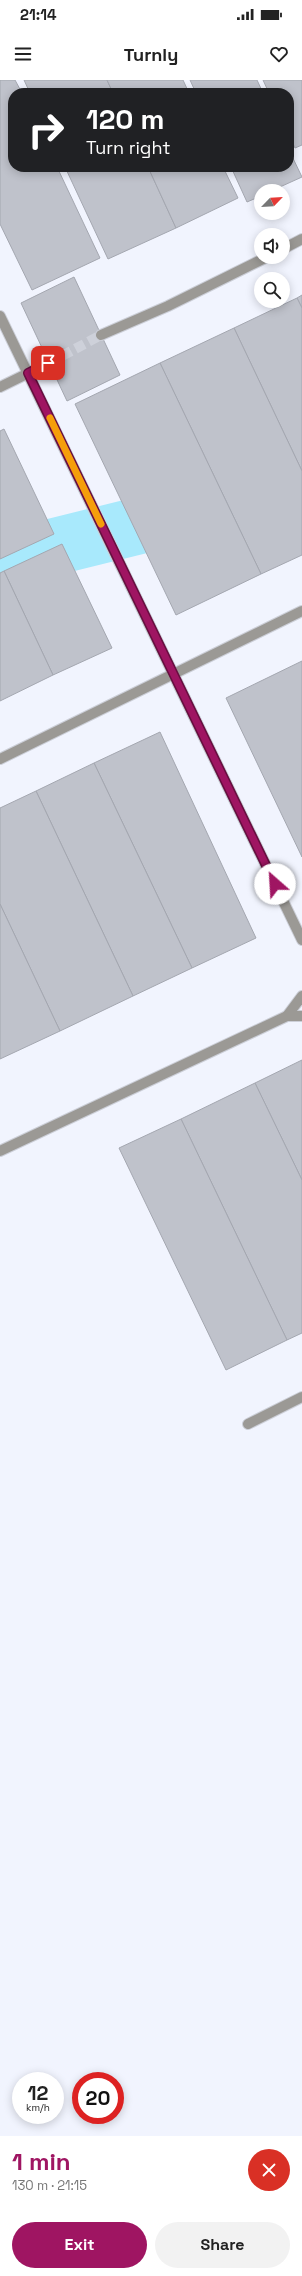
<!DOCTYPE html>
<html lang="en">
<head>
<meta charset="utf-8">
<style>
  :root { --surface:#fff; --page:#f2f2f2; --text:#222; --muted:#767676; --accent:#9f1562 }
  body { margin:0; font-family:"Space Grotesk",sans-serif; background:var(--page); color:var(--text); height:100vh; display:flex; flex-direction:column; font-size:15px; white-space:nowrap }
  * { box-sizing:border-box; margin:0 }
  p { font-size:13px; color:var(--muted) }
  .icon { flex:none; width:22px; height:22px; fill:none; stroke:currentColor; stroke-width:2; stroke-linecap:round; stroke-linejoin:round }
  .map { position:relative; height:2056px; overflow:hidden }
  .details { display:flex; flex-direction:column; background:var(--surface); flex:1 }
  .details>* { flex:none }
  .guide { position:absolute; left:8px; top:8px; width:286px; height:84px; border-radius:16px; box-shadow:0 2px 10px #0003; background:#202124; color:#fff; overflow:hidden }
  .needle { width:26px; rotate:65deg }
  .fabs { position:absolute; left:254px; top:104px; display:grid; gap:8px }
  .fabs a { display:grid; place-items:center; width:36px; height:36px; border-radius:50%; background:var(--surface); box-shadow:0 2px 10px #0003; font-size:20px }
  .speed { position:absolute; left:12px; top:1992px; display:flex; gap:8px; font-size:20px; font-weight:700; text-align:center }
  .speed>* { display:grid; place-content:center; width:52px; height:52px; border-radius:50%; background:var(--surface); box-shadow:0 2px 10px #0003; line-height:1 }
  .speed small { font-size:10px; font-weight:400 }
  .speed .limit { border:6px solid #d22; background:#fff; color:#111 }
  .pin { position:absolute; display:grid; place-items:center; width:34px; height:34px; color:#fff; margin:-17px; border-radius:8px; box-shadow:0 2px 6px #0006 }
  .me { position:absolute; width:44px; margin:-22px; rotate:334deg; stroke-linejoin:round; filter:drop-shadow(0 0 3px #0008) }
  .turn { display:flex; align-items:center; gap:14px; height:84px; padding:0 12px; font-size:18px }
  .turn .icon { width:52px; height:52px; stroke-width:2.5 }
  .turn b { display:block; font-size:28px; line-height:34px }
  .round { display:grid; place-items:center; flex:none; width:42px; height:42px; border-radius:21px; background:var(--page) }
  .overview { display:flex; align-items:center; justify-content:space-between; height:68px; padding:0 12px }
  h1 { font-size:24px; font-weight:700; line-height:30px; color:var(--accent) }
  .button { display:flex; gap:8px; margin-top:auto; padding:8px 12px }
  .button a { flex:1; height:46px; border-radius:24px; background:var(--accent); color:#fff; font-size:16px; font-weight:700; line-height:46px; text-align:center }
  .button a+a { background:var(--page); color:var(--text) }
  .status { display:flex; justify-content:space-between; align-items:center; height:28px; padding:0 20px; background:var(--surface); direction:ltr }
  .status svg { height:11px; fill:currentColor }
  header { display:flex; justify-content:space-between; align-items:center; height:52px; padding:0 12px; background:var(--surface); font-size:18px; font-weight:700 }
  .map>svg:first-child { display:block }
</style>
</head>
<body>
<div class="status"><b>21:14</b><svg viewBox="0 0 49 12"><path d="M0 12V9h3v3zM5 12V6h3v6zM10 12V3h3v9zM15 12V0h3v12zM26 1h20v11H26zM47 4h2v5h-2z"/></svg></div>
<header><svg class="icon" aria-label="menu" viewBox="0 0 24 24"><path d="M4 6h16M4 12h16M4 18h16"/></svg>Turnly<svg class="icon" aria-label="heart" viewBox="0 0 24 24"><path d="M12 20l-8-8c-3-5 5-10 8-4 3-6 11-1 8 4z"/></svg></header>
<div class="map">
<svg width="302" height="2056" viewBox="0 0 302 2056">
  <rect width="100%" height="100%" fill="#f1f4fe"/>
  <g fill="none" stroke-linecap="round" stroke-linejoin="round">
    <path stroke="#a8e9fc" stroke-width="57" d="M0 480 190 433 302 419"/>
  </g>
  <g fill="#bfc2cb" stroke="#a4a7b0">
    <path d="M0 0H15L22 13H13V87H57L100 178 32 210 0 144Z"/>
    <path d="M24 0H107L113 13H30Z"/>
    <path d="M107 0H183L189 13H113Z"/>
    <path d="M190 0H257L263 13H196Z"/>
    <path d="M263 0H302V65L295 68 289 55V13H269Z"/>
    <path d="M289 70 302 97 271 111H261V116L247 122 231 87H289Z"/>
    <path d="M65 87H148L176 148 108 179Z"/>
    <path d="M148 87H223L238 118 176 148Z"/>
    <path d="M74 197 120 295 67 321 21 223Z"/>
    <path d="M302 215V228L297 218Z"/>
    <path d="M297 218 302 228V391L234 248Z"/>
    <path d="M234 248 302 391V475L261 494 160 283Z"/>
    <path d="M160 283 261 494 176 535 75 324Z"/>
    <path d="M4 349 54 454 0 479V351Z"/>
    <path d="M62 464 112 568 53 595 4 491Z"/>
    <path d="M4 491 53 595 0 621V493Z"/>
    <path d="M302 581V777L226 618Z"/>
    <path d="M160 652 256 858 192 888 94 683Z"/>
    <path d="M94 683 192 888 133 916 36 711Z"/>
    <path d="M36 711 133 916 60 951 0 824V728Z"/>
    <path d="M0 824 60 951 0 979Z"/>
    <path d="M302 980V1100L255 1003Z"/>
    <path d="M255 1003 302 1100V1253L287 1260 181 1039Z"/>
    <path d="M181 1039 287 1260 226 1290 119 1068Z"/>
  </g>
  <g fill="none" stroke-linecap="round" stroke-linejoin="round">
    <path stroke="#ced1da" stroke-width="10" stroke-dasharray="10 5" stroke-linecap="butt" d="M49 283 101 255"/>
    <g stroke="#cccfd8" stroke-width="12">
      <g id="minor">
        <path d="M283 169 302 159"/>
        <path d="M0 236 302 860"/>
        <path d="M101 255 168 226 267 177"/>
        <path d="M0 307 49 283"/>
        <path d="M0 679 302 531"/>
        <path d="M287 936 302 916"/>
        <path d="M0 1071 287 936H302"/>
        <path d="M248 1344 302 1317"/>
      </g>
    </g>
    <use href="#minor" stroke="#9b9995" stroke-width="10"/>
  </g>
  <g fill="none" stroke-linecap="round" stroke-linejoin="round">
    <g stroke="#670e40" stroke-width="10">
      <path id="route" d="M48 283 28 293 275 804"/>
    </g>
    <use href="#route" stroke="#9f1562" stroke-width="7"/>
    <path stroke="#f59e0b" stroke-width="7" d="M50 338 101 444"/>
  </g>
</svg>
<div class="fabs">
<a><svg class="needle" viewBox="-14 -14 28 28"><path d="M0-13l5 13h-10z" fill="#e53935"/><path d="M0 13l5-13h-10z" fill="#767676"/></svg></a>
<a><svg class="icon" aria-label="sound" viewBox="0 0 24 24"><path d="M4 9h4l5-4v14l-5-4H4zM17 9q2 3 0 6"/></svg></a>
<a><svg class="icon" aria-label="search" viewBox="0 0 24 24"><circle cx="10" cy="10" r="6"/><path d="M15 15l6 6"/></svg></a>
</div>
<div class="speed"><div>12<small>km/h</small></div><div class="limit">20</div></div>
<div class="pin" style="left:48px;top:283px;background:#d93025"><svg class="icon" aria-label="arrive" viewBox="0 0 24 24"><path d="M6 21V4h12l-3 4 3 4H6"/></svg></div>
<svg class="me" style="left:275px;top:804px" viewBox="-20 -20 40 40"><circle r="19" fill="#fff"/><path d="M0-13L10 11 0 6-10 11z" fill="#9f1562"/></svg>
<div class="guide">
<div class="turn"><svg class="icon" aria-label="right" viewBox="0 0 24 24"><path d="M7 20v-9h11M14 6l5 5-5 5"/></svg><div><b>120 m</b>Turn right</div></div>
</div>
</div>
<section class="details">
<div class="overview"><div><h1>1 min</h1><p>130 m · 21:15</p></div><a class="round" style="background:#d93025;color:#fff"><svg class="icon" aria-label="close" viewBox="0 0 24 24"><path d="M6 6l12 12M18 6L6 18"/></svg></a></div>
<div class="button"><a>Exit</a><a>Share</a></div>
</section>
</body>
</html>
